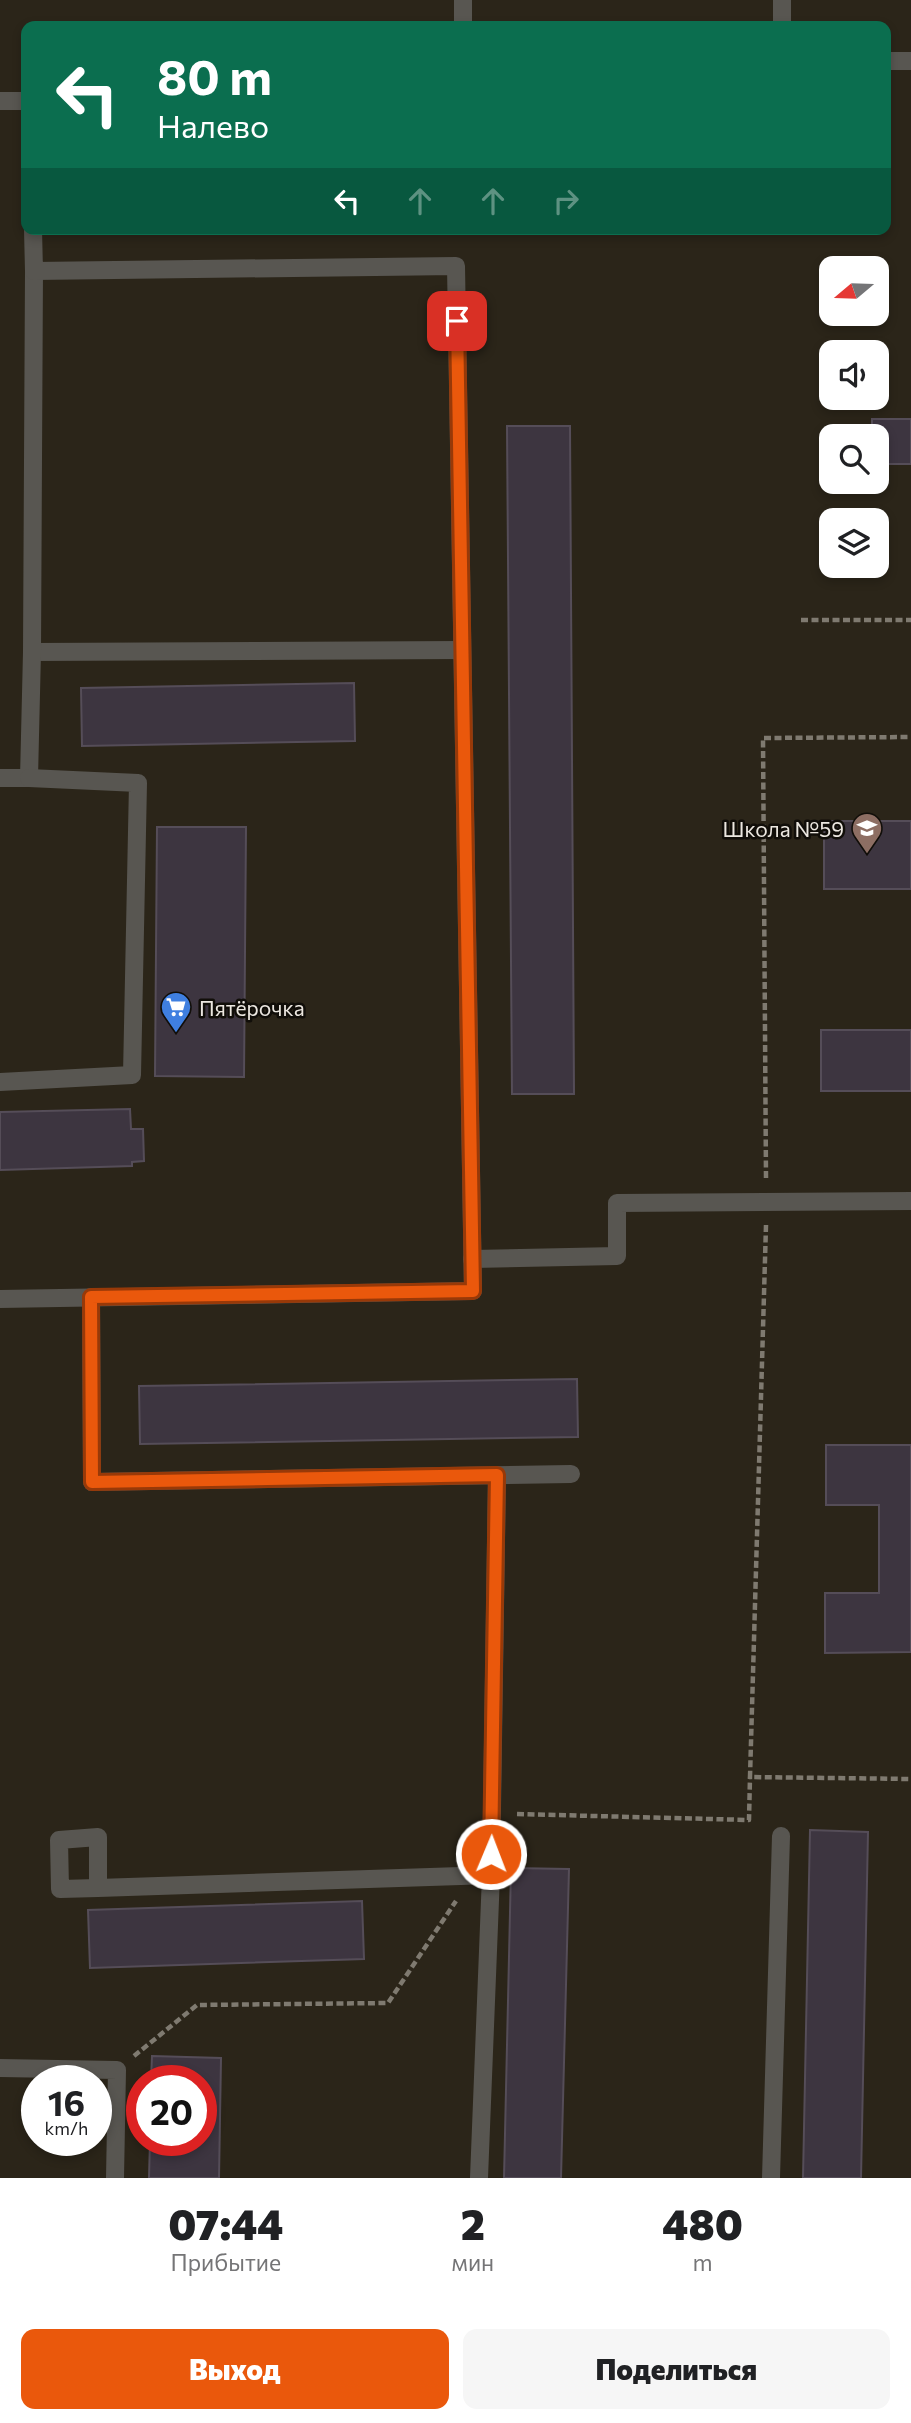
<!DOCTYPE html>
<html lang="ru">
<head>
<meta charset="utf-8">
<style>
  :root { --surface:#fff; --page:#f6f6f6; --text:#202124; --muted:#757577; --accent:#ea580c }
  body { margin:0; font-family:Commissioner,sans-serif; background:var(--page); color:var(--text); height:100vh; display:flex; flex-direction:column; font-size:26px; white-space:nowrap }
  * { box-sizing:border-box; margin:0 }
  p { font-size:23px; color:var(--muted) }
  .icon { flex:none; width:38px; height:38px; fill:none; stroke:currentColor; stroke-width:2; stroke-linecap:round; stroke-linejoin:round }
  .map { position:relative; height:2178px; overflow:hidden }
  .side { display:flex; flex-direction:column; background:var(--surface); flex:1 }
  .side>* { flex:none }
  .top-card { position:absolute; left:21px; top:21px; width:870px; height:214px; border-radius:14px; box-shadow:0 4px 10px #0003; background:#0b6e4f; color:#fff; overflow:hidden }
  .needle { width:46px; rotate:251deg }
  .buttons { position:absolute; left:819px; top:256px; display:grid; gap:14px }
  .buttons a { display:grid; place-items:center; width:70px; height:70px; border-radius:14px; background:var(--surface); box-shadow:0 4px 10px #0003; font-size:35px }
  .speed { position:absolute; left:21px; top:2065px; display:flex; gap:14px; font-size:35px; font-weight:700; text-align:center }
  .speed>* { display:grid; place-content:center; width:91px; height:91px; border-radius:50%; background:var(--surface); box-shadow:0 4px 10px #0003; line-height:1 }
  .speed small { font-size:18px; font-weight:400 }
  .speed .limit { border:10px solid #d22; background:#fff; color:#111 }
  .pin { position:absolute; display:grid; place-items:center; width:60px; height:60px; color:#fff; margin:-30px; border-radius:14px; box-shadow:0 4px 10px #0006 }
  .me { position:absolute; width:77px; margin:-38px; rotate:1deg; stroke-linejoin:round; filter:drop-shadow(0 0 5px #0008) }
  .turn { display:flex; align-items:center; gap:24px; height:147px; padding:0 21px; font-size:32px }
  .turn .icon { width:91px; height:91px; stroke-width:2.5 }
  .turn b { display:block; font-size:49px; line-height:60px }
  .lanes { display:flex; align-items:center; height:66px; padding:0 21px; background:#0003; justify-content:center; gap:35px; direction:ltr }
  .lanes .off { opacity:.35 }
  .eta { display:flex; justify-content:space-evenly; align-items:center; height:119px; text-align:center }
  .eta b { font-size:42px; font-weight:800; line-height:49px }
  .primary-button { display:flex; gap:14px; margin-top:auto; padding:14px 21px }
  .primary-button a { flex:1; height:80px; border-radius:14px; background:var(--accent); color:#fff; font-size:28px; font-weight:800; line-height:80px; text-align:center }
  .primary-button a+a { background:var(--page); color:var(--text) }
  .map>svg:first-child { display:block }
</style>
</head>
<body>
<div class="map">
<svg width="911" height="2178" viewBox="0 0 911 2178">
  <rect width="100%" height="100%" fill="#2b2519"/>
  <g fill="#3d3540" stroke="#554d58" stroke-width="2">
    <path d="M872 419H911V464H877V436H872Z"/>
    <path d="M507 426H570L574 1094H512Z"/>
    <path d="M354 683 355 741 82 746 81 688Z"/>
    <rect x="824" y="821" width="87" height="68"/>
    <path d="M157 827H246L244 1077 155 1076Z"/>
    <rect x="821" y="1030" width="90" height="61"/>
    <path d="M130 1109 131 1129H143L144 1161 132 1162V1166L0 1170V1112Z"/>
    <path d="M577 1379 578 1437 140 1444 139 1386Z"/>
    <path d="M826 1445H911V1652L825 1653V1593H879V1505H826Z"/>
    <path d="M810 1830 868 1832 861 2178H803Z"/>
    <path d="M511 1868 569 1869 561 2178H504Z"/>
    <path d="M362 1901 364 1959 90 1968 88 1910Z"/>
    <path d="M152 2056 221 2058 219 2178H149L150 2140H201V2081H151Z"/>
  </g>
  <g fill="none" stroke-linecap="round" stroke-linejoin="round">
    <g stroke="#7f7a70" stroke-width="4.5" stroke-dasharray="7 3.5" stroke-linecap="butt">
      <path d="M801 620H911"/>
      <path d="M766 1178 763 738 911 737"/>
      <path d="M766 1225 750 1777 911 1779"/>
      <path d="M517 1814 749 1820 750 1777"/>
      <path d="M134 2056 197 2005 388 2003 456 1901"/>
    </g>
    <g stroke="#585651" stroke-width="18">
      <path d="M463 0V26"/>
      <path d="M782 26V0"/>
      <path d="M886 61H911"/>
      <path d="M0 101H26"/>
      <path d="M32 652 462 650"/>
      <path d="M0 778H29L32 652 34 271"/>
      <path d="M0 1082 132 1075 138 783 29 778"/>
      <path d="M472 1259 617 1256V1203L911 1201"/>
      <path d="M91 1297 92 1482 571 1474"/>
      <path d="M0 1299 473 1291 456 266 34 271 33 229"/>
      <path d="M491 1875 497 1475"/>
      <path d="M98 1888V1837L59 1840 60 1889 98 1888 491 1875 479 2178"/>
      <path d="M0 2068 117 2070 115 2178"/>
      <path d="M771 2178 781 1836"/>
    </g>
  </g>
  <g fill="none" stroke-linecap="round" stroke-linejoin="round">
    <g stroke="#983908" stroke-width="18">
      <path id="route" d="M457 321 473 1291 91 1297 92 1482 497 1475 491 1854"/>
    </g>
    <use href="#route" stroke="#ea580c" stroke-width="12"/>
  </g>
  <defs>
    <g id="school-pin" transform="scale(1.575)"><path d="M0 17L-7.5 6A9.5 9.5 0 1 1 7.5 6Z" fill="#8d6e63" stroke="#110e09"/><path d="M0-5L7-2L0 1L-7-2ZM-4 1L0 2.5L4 1V4Q0 6-4 4Z" fill="#fff"/></g>
    <g id="supermarket-pin" transform="scale(1.575)"><path d="M0 17L-7.5 6A9.5 9.5 0 1 1 7.5 6Z" fill="#3f7fe0" stroke="#110e09"/><path d="M-6-5.5h2.5l.6 2H6L4.5 2H-2.5L-4.4-4H-6ZM-1.5 3.2a1.3 1.3 0 1 0 .1 0ZM3 3.2a1.3 1.3 0 1 0 .1 0Z" fill="#fff"/></g>
  </defs>
  <g fill-rule="evenodd">
    <use href="#school-pin" x="867" y="828"/>
    <use href="#supermarket-pin" x="176" y="1007"/>
  </g>
  <g text-anchor="middle" dominant-baseline="central" stroke-width="5" stroke-linejoin="round" paint-order="stroke">
    <g font-size="21" fill="#ece7e0" stroke="#110e09" text-anchor="end">
      <text x="844" y="828">Школа №59</text>
      <text x="199" y="1007" text-anchor="start">Пятёрочка</text>
    </g>
  </g>
</svg>
<div class="buttons">
<a><svg class="needle" viewBox="-14 -14 28 28"><path d="M0-13l5 13h-10z" fill="#e53935"/><path d="M0 13l5-13h-10z" fill="#757577"/></svg></a>
<a><svg class="icon" aria-label="sound" viewBox="0 0 24 24"><path d="M4 9h4l5-4v14l-5-4H4zM17 9q2 3 0 6"/></svg></a>
<a><svg class="icon" aria-label="search" viewBox="0 0 24 24"><circle cx="10" cy="10" r="6"/><path d="M15 15l6 6"/></svg></a>
<a><svg class="icon" aria-label="layers" viewBox="0 0 24 24"><path d="M12 4l9 5-9 5-9-5zM3 14l9 5 9-5"/></svg></a>
</div>
<div class="speed"><div>16<small>km/h</small></div><div class="limit">20</div></div>
<div class="pin" style="left:457px;top:321px;background:#d93025"><svg class="icon" aria-label="arrive" viewBox="0 0 24 24"><path d="M6 21V4h12l-3 4 3 4H6"/></svg></div>
<svg class="me" style="left:491px;top:1854px" viewBox="-20 -20 40 40"><circle r="17" fill="#ea580c" stroke="#fff" stroke-width="3"/><path d="M0-11L8 9 0 5-8 9z" fill="#fff"/></svg>
<div class="top-card">
<div class="turn"><svg class="icon" aria-label="left" viewBox="0 0 24 24"><path d="M17 20v-9H6M10 6l-5 5 5 5"/></svg><div><b>80 m</b>Налево</div></div>
<div class="lanes"><svg class="icon" aria-label="left" viewBox="0 0 24 24"><path d="M17 20v-9H6M10 6l-5 5 5 5"/></svg><svg class="icon off" aria-label="ahead" viewBox="0 0 24 24"><path d="M12 20V5M6 11l6-6 6 6"/></svg><svg class="icon off" aria-label="ahead" viewBox="0 0 24 24"><path d="M12 20V5M6 11l6-6 6 6"/></svg><svg class="icon off" aria-label="right" viewBox="0 0 24 24"><path d="M7 20v-9h11M14 6l5 5-5 5"/></svg></div>
</div>
</div>
<section class="side">
<div class="eta">
<div><b>07:44</b><p>Прибытие</p></div>
<div><b>2</b><p>мин</p></div>
<div><b>480</b><p>m</p></div>
</div>
<div class="primary-button"><a>Выход</a><a>Поделиться</a></div>
</section>
</body>
</html>
